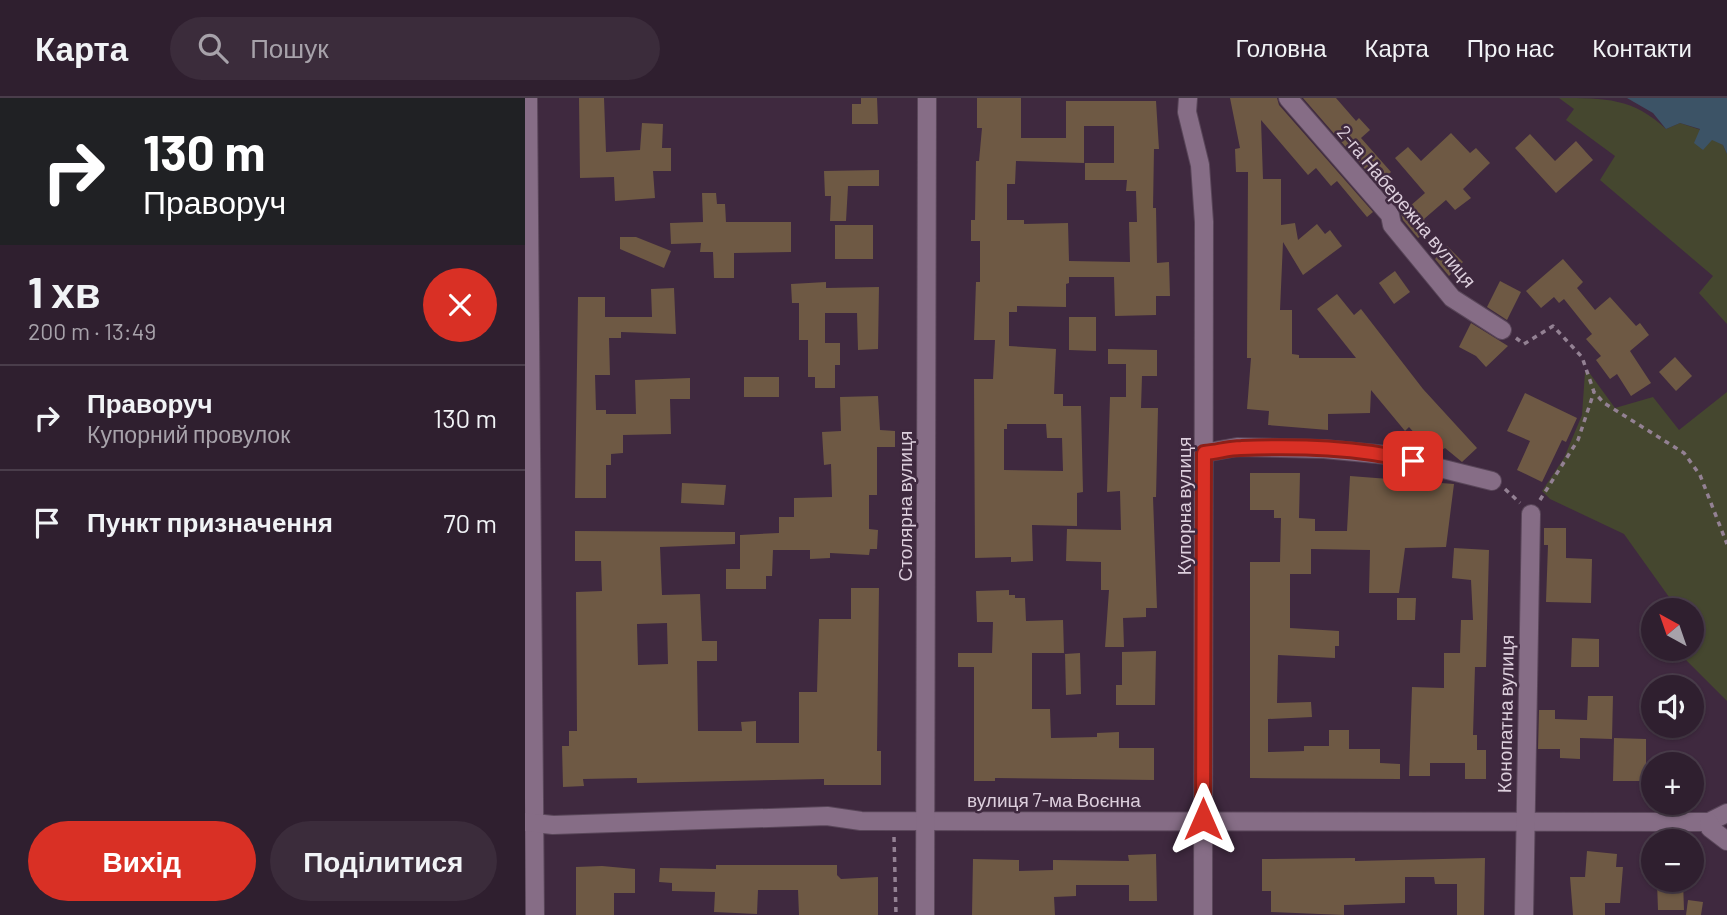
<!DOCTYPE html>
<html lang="uk">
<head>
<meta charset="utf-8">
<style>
  :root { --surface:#2f1f2f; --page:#3b2c3b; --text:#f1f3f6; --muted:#a7a2aa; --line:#4a3d4b; --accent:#d93025 }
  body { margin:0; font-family:Barlow,sans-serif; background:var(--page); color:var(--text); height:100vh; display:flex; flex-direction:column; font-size:26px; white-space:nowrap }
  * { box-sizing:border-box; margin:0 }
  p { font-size:23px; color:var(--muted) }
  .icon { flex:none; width:38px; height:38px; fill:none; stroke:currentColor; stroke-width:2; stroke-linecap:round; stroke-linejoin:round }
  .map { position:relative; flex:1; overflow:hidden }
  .drawer { display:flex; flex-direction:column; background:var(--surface); width:525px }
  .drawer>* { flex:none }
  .banner { background:#202124; color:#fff; overflow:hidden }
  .needle { width:46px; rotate:320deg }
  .buttons { position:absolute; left:1116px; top:500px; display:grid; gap:14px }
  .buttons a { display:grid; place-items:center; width:63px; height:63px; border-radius:50%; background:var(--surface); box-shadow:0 2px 5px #0004,0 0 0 2px var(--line); font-size:35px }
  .pin { position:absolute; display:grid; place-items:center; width:60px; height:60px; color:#fff; margin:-30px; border-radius:14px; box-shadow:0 4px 10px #0006 }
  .me { position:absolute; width:77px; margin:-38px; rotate:0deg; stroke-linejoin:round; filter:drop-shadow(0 0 5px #0008) }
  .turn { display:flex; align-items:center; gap:24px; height:147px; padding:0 28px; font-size:32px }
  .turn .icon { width:91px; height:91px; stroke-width:2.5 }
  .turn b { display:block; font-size:49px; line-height:60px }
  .round { display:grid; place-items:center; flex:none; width:74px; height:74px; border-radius:37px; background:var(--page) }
  .headline { display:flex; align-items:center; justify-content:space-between; height:119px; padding:0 28px }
  h1 { font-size:42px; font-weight:700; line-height:52px }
  .button { display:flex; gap:14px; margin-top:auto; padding:14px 28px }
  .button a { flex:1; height:80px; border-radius:42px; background:var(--accent); color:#fff; font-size:28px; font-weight:700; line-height:80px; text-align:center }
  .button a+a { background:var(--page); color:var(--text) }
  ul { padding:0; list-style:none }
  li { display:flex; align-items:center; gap:21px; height:105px; padding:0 28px; border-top:2px solid var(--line) }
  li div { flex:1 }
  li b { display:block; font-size:26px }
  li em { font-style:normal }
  header { display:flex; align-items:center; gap:42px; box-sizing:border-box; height:98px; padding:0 35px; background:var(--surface); border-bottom:2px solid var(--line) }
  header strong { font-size:33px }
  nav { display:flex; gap:38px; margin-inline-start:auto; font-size:24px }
  .search { width:490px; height:63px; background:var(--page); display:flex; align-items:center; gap:18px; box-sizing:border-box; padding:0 24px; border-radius:38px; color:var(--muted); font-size:26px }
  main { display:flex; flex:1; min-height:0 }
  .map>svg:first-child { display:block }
</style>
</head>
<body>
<header>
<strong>Карта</strong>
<div class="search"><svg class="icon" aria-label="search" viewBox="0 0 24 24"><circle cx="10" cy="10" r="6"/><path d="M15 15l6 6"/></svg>Пошук</div>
<nav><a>Головна</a><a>Карта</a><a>Про нас</a><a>Контакти</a></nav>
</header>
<main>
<section class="drawer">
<div class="banner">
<div class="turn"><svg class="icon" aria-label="right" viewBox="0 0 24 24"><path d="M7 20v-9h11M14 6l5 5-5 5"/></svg><div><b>130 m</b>Праворуч</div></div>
</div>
<div class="headline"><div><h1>1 хв</h1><p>200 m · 13:49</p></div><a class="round" style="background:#d93025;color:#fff"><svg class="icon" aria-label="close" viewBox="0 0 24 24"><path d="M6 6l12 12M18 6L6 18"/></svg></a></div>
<ul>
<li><svg class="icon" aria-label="right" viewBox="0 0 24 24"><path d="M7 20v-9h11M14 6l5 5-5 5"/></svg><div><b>Праворуч</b><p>Купорний провулок</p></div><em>130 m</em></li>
<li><svg class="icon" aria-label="arrive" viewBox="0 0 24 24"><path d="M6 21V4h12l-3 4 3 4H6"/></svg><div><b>Пункт призначення</b></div><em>70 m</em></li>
</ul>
<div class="button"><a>Вихід</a><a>Поділитися</a></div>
</section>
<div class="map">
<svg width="1202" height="817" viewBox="0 0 1202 817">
  <rect width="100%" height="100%" fill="#3f293f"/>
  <g fill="#45472f">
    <path d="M1034 0C1081 0 1108 0 1141 31L1155 25 1176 32 1177 52 1187 41 1198 47 1202 56V226L1174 195 1188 178 1075 82 1090 58 1041 22 1049 11Z"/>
    <path d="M1063 273 1090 310 1128 299 1154 332 1202 294V603L1154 555V551H1167V513H1154L1099 436 1025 401 1017 393 1039 360 1057 317 1060 274Z"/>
  </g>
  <path fill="#3c5366" d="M1102 0H1202V56L1198 47 1187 42 1178 52 1169 45 1175 31 1155 25 1141 31 1128 15Z"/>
  <g fill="#6e5944" fill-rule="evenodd">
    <path d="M54 0H79L81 54 115 52 117 25 138 26 137 50H146V73H128L130 100 90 103 89 79 55 80Z"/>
    <path d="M336 0H352L353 26H327V6H336Z"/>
    <path d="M452 0H496V40H541V3H631L634 51H629L628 110H631L632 165 644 164 645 198H631V217L590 218 589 179H544V185L541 186V209L492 208V214H484V248L531 251 529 296H538V308H556L558 394 552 395V428L507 427 508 463 486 464V459L450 460 449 281H468L470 242H449L451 184H455V143H446V122H450L451 63H454L457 30H452ZM559 28H589V65H560V82H602L601 93H611L612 124H604L605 164 544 163 543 125 499 126V122H482V86H490L491 63 559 65ZM482 326H521L522 340H537L538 373 479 372V331H482Z"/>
    <path d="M705 0H752L754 7 848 114 842 119 812 83 806 88 791 70 783 77 736 22 738 81H756V127L770 125 773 142 792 126 800 136 805 132 817 148 778 177 758 144 755 212H767V256L774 257V260H831L792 211 812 196 829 217 836 211 898 291 952 350 937 364 920 350 909 357 884 329 880 333 846 292 845 315 803 316V332L743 327 744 313 722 311 726 260H722L723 74H711L710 51 715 50Z"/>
    <path d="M778 0H811L831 23 834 20 845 32 836 40 866 74 853 86Z"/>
    <path d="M926 35 945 55 951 50 965 65 938 91 946 100 930 112 921 102 899 121 906 130 893 140 878 122 876 116 900 95 870 60 883 49 896 63Z"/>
    <path d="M1005 36 1030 63 1051 43 1068 62 1031 95 990 50Z"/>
    <path d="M354 72V88H323L321 123H305L306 98H300L299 73Z"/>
    <path d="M177 95H191L192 106H200L201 124H266V154L209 155V180H189L188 154H175L176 145 146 146 145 125 178 124Z"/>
    <rect x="310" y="127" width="38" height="34"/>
    <path d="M95 139H111L146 153 139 170 95 151Z"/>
    <path d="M922 148 938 164 924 178 910 161Z"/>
    <path d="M1038 161 1058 184 1052 190 1070 212 1085 199 1111 228 1115 225 1124 237 1105 253 1126 285 1106 298 1092 276 1085 281 1071 262 1076 258 1061 241 1067 236 1039 201 1034 205 1029 199 1016 210 1001 193Z"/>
    <path d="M870 173 885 194 869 206 854 185Z"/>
    <path d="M975 183 996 194 982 222 962 209Z"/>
    <path d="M301 184V190L354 189 353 251 333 252 332 215H300V245H315V267H310V290H290V279H283V242H274V205H267L266 186Z"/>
    <path d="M149 190 151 236 96 234V240H84L85 277H70L71 312H81V316H111L110 282 165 280V301H145L146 336 98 337V355L86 356V367H81V400H50L53 199H80V219H127L126 191Z"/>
    <path d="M544 219H571V253L544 252Z"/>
    <path d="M946 225 983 248 961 269 951 258 934 249Z"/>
    <path d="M583 251 632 252V278H617L616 310H633L631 399H628L632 510H621V519L598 520 599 549H580L584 492H576V464L541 463 542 431 596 432 595 393 582 394 585 299H601V266H583Z"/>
    <path d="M1150 259 1167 278 1151 293 1134 274Z"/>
    <rect x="219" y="279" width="35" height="20"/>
    <path d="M1000 295 1052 320 1041 344 1037 342 1017 384 992 372 1005 343 982 333Z"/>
    <path d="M353 298 355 332 370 333V349H352V397H344V431L353 432 352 451H345L344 457 305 455V460L285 461V452H248L247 478H241V491H201V471H215V437L254 435V419H269V400L307 399 306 366 299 367 297 334 316 333 315 299Z"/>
    <path d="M725 375H775L774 420 790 421V433H822L825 378 929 386 921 449 880 450 874 495H844L845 452 786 451V476H765V530L814 533V548H810V560L753 557 752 605 786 604 787 619 743 621V654L779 653V648H804V632H824V651H855V665L875 666V681L725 680V464H755L756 420H749V412H725Z"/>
    <path d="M157 385 201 387 199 407 156 405Z"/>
    <path d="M1019 430H1041V460L1067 461 1066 505 1021 504 1023 447H1019Z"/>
    <path d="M50 433 210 434V446L135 449 137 497 175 496 177 543H192V563H172L173 633H217L216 624 231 623V645H274V594H292L294 521H326V490H354L352 653H356V687H299V681L112 685V680L58 681 59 688 38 689 37 648H44V633H52L51 494 77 493 76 463H50ZM142 525 143 566 113 567 112 526Z"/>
    <path d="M929 450 964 452 961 569H950L948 637H952V652H961V681H940V665H905V678H884L887 589 919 590V555H935L936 522H948L946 482 927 480Z"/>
    <path d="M484 492V497H490V500H500L501 523 538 522 539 555H507V611H525L526 640 572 639V635L594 634V650H629V682L470 680V683H449V569H433V555H467L468 524H452L451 493Z"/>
    <path d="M872 500H891L890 522H872Z"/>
    <path d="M1047 540 1074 541V569H1046Z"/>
    <path d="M631 553 630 607H591V587H597V554Z"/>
    <path d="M555 555 556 596 541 597 540 556Z"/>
    <path d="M1063 598H1088L1087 641 1055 640V661L1035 660V651H1013L1014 612H1030V621L1062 622Z"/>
    <path d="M1089 640 1121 641V683H1088Z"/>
    <path d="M1062 753 1092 756 1091 769H1098L1095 805H1080V817H1048L1045 779H1060Z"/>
    <path d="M631 756 632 803H604V787H551V798L529 799 530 817H447L448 761 494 762V773L528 772V762L604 763 603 757Z"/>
    <path d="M830 760V763L960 760 959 817H932V786H910L909 779H880V805L819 807V817L746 814V793H737V761Z"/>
    <path d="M191 767H312V777L316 781 353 779V817H274L273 792H233L232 816 189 814 190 794 147 793V785L134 784 135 770 191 771Z"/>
    <path d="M77 768 110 771V795H89V817H51V769Z"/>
    <path d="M1158 783 1159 812H1133L1132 784Z"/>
    <path d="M1163 802 1178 804 1176 817H1161Z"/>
  </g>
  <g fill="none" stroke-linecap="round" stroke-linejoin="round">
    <g stroke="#594659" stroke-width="20">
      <g id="minor">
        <path d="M3 0 10 817"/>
        <path d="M663 0 662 14 675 67 679 124 678 817"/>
        <path d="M763 0 865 117 867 127 927 200 977 232"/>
        <path d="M679 355 712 349 799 351 862 357 967 383"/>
        <path d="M0 724 28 727 302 718 336 723 1184 724 1202 715"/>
        <path d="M1184 724 1185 730 1202 743"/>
        <path d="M400 817 402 0"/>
        <path d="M999 817 1006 416"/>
      </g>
    </g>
    <g stroke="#938193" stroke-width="3.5" stroke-dasharray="5 5" stroke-linecap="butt">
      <path d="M991 240 999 246 1028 228 1057 259 1069 294 1079 305 1159 355 1175 377 1202 446"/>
      <path d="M980 391 995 405"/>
      <path d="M1015 402 1053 342 1069 294"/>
      <path d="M369 739 371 817"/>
    </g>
    <use href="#minor" stroke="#866d86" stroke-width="18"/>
  </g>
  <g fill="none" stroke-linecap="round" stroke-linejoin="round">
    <g stroke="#8d1f18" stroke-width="18">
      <path id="route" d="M678 721 679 355C692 354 704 350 716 350 773 348 833 349 888 363"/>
    </g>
    <use href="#route" stroke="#d93025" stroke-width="12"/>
  </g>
  <g text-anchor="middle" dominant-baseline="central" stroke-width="5" stroke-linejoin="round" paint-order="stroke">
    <g font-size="19" fill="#ddcfdd" stroke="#3f293f">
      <text transform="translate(882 108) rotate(50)">2-га Набережна вулиця</text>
      <text transform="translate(379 408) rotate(-90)">Столярна вулиця</text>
      <text transform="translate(658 408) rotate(-90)">Купорна вулиця</text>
      <text transform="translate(980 616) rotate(-89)">Конопатна вулиця</text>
      <text x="529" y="701">вулиця 7-ма Воєнна</text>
    </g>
  </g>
</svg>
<div class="buttons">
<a><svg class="needle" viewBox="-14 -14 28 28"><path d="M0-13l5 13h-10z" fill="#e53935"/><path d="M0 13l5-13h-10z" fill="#a7a2aa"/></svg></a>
<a><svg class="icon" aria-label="sound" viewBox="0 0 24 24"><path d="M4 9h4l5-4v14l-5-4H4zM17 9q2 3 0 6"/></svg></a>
<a>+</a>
<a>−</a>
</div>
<div class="pin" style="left:888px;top:363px;background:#d93025"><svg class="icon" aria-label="arrive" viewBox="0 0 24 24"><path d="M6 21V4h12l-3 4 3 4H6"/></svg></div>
<svg class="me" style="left:678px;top:721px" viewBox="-20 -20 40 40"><path d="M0-17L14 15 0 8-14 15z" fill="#d93025" stroke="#fff" stroke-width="4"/></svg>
</div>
</main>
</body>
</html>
